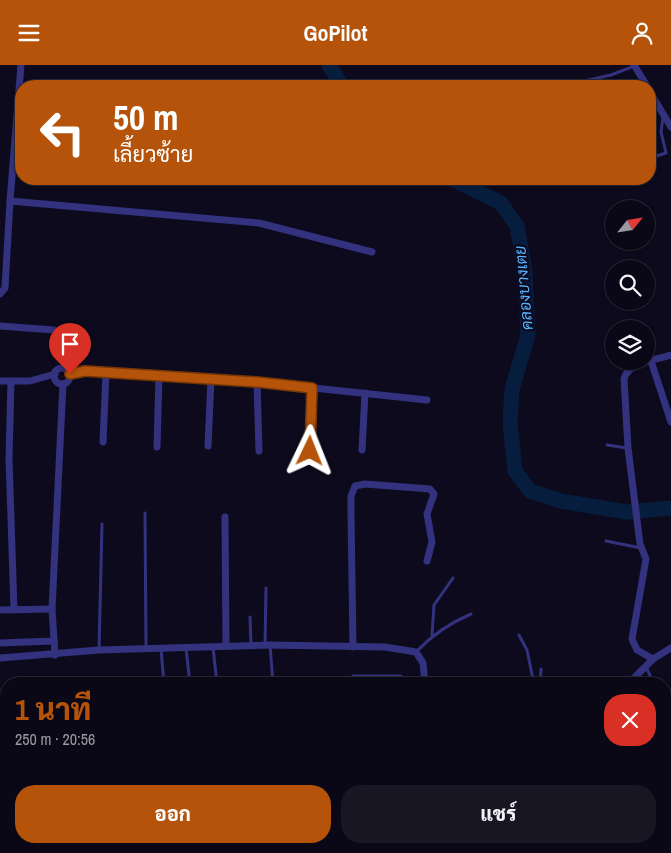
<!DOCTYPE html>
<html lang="th">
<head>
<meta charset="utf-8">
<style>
  :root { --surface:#0a0816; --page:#181623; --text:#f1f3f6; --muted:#999aa1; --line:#2a2935; --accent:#b45309 }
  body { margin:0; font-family:"Archivo Narrow",Sarabun,sans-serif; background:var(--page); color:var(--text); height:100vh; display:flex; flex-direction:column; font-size:19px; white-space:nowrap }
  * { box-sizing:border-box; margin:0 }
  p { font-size:16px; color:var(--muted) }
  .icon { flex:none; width:28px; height:28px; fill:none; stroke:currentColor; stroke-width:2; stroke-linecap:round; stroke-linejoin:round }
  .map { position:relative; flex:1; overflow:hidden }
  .side { position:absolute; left:0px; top:612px; width:671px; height:176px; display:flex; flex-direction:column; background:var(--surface); border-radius:20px 20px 0 0; box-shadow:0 1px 4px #0004,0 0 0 1px var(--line) }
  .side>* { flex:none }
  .guide { position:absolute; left:15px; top:15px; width:641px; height:105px; border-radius:20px; box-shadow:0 1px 4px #0004,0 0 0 1px var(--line); background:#b45309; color:#fff; overflow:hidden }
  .needle { width:32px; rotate:60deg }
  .fabs { position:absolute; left:605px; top:135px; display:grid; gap:10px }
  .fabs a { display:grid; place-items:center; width:50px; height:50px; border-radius:50%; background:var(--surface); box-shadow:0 1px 4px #0004,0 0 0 1px var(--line); font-size:25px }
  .pin { position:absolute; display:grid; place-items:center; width:42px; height:42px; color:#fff; margin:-51px -21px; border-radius:50% 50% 50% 0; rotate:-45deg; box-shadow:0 0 5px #0007 }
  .pin .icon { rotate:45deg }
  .me { position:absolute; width:55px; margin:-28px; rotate:2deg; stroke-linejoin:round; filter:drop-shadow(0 0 4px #0008) }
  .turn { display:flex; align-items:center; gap:18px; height:105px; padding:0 15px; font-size:22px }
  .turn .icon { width:65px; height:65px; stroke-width:2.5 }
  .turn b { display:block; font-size:35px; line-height:42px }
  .round { display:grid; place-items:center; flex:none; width:52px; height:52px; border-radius:20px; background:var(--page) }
  .summary { display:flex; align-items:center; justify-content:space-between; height:85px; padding:0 15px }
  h1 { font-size:30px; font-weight:800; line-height:38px; color:var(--accent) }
  .primary-button { display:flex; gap:10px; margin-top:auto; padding:10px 15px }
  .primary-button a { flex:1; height:58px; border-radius:20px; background:var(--accent); color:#fff; font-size:20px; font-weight:800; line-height:58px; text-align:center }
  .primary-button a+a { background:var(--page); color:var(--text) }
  header { display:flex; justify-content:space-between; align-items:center; height:65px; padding:0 15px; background:var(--accent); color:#fff; font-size:22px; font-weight:800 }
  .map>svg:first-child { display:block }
</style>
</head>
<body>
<header><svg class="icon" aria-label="menu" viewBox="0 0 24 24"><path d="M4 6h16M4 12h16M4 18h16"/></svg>GoPilot<svg class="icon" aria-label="person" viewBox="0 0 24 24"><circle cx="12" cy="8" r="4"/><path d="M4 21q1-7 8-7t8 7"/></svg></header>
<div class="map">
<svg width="671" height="788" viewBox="0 0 671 788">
  <rect width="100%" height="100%" fill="#0d0a1d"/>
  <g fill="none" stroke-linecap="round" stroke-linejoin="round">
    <g stroke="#071d3e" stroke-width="15">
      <path d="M329 0 342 21"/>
      <path d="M452 114 501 138 517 161 525 206 528 270 512 324 510 359 515 406 530 426 561 436 627 447 671 443"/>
    </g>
    <g stroke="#32327f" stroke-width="3">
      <path d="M561 21 611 10 634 1"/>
      <path d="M650 93 666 88 661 67 663 52"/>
      <path d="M607 380 627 383"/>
      <path d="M145 448 146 583"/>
      <path d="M606 476 641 483"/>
      <path d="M250 552 251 580"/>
      <path d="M432 570 434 540 453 513"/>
      <path d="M519 570 527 585 534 619"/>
      <path d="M265 579 266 523"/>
      <path d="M270 580 273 619"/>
      <path d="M213 582 217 619"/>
      <path d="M186 583 190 619"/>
      <path d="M161 584 164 619"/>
      <path d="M99 585 102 459"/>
      <path d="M417 586C433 569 450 558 471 549"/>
      <path d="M646 602 654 619"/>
      <path d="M353 611H401L406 619"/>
      <path d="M477 614 484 619"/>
      <path d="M540 619 541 604"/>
      <path d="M665 643 671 657"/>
    </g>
    <g stroke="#32327f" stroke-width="7">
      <path d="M634 0 647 21"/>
      <path d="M650 27 671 62"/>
      <path d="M10 136 259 158 372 187"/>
      <path d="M0 229 5 223 10 136 21 0"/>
      <path d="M0 261 54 265"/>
      <path d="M651 296 671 357"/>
      <circle cx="62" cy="311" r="8"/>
      <path d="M70 309 85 306 257 317 427 335"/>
      <path d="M0 316H30L55 309"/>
      <path d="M11 316 9 393 14 545"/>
      <path d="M257 317 259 386"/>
      <path d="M103 377 106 308"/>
      <path d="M208 381 211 314"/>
      <path d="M157 382 159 311"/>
      <path d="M362 385 365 328"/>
      <path d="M310 386 312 323"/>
      <path d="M225 452 226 581"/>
      <path d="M0 545 52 544"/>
      <path d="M0 578 54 576"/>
      <path d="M353 582 351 449V431L355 421 365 419 430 424 434 429 427 449 432 477 427 496"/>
      <path d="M55 590 52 544 63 319"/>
      <path d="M0 593 99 585 270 580 385 582 416 587 423 598 425 619"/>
      <path d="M653 594 637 585 632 574 646 494 640 479 628 383 624 314C628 297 656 295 671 290"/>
      <path d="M628 619 653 594 671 583"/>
      <path d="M285 782 300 788"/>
      <path d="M416 788 435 782"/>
    </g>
  </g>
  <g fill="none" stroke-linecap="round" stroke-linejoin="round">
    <g stroke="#753606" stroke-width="12">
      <path id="route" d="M70 309 85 306 257 317 312 323 310 386"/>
    </g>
    <use href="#route" stroke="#b45309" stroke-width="9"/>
  </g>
  <g text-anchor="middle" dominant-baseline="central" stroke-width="4.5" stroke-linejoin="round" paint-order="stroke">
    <g font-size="16" font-style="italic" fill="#54b4ff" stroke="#0d0a1d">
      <text transform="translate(523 223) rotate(-95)">คลองบางเตย</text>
    </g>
  </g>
</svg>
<div class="fabs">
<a><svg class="needle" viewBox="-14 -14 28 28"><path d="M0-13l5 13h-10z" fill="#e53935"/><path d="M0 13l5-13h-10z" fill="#999aa1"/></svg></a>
<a><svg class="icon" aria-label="search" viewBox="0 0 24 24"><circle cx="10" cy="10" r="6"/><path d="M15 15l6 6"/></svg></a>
<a><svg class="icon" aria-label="layers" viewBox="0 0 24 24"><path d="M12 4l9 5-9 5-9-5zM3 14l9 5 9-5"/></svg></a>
</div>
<div class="pin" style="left:70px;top:309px;background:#d93025"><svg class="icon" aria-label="arrive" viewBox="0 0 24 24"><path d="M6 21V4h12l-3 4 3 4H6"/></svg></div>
<svg class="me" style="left:310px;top:386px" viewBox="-20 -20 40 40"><path d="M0-17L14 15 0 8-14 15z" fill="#b45309" stroke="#fff" stroke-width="4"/></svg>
<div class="guide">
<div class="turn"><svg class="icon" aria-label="left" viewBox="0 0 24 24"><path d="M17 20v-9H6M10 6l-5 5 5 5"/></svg><div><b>50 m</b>เลี้ยวซ้าย</div></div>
</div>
<section class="side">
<div class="summary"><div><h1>1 นาที</h1><p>250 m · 20:56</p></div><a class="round" style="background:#d93025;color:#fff"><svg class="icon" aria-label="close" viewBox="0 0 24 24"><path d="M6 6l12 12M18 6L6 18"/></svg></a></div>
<div class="primary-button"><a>ออก</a><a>แชร์</a></div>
</section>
</div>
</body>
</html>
